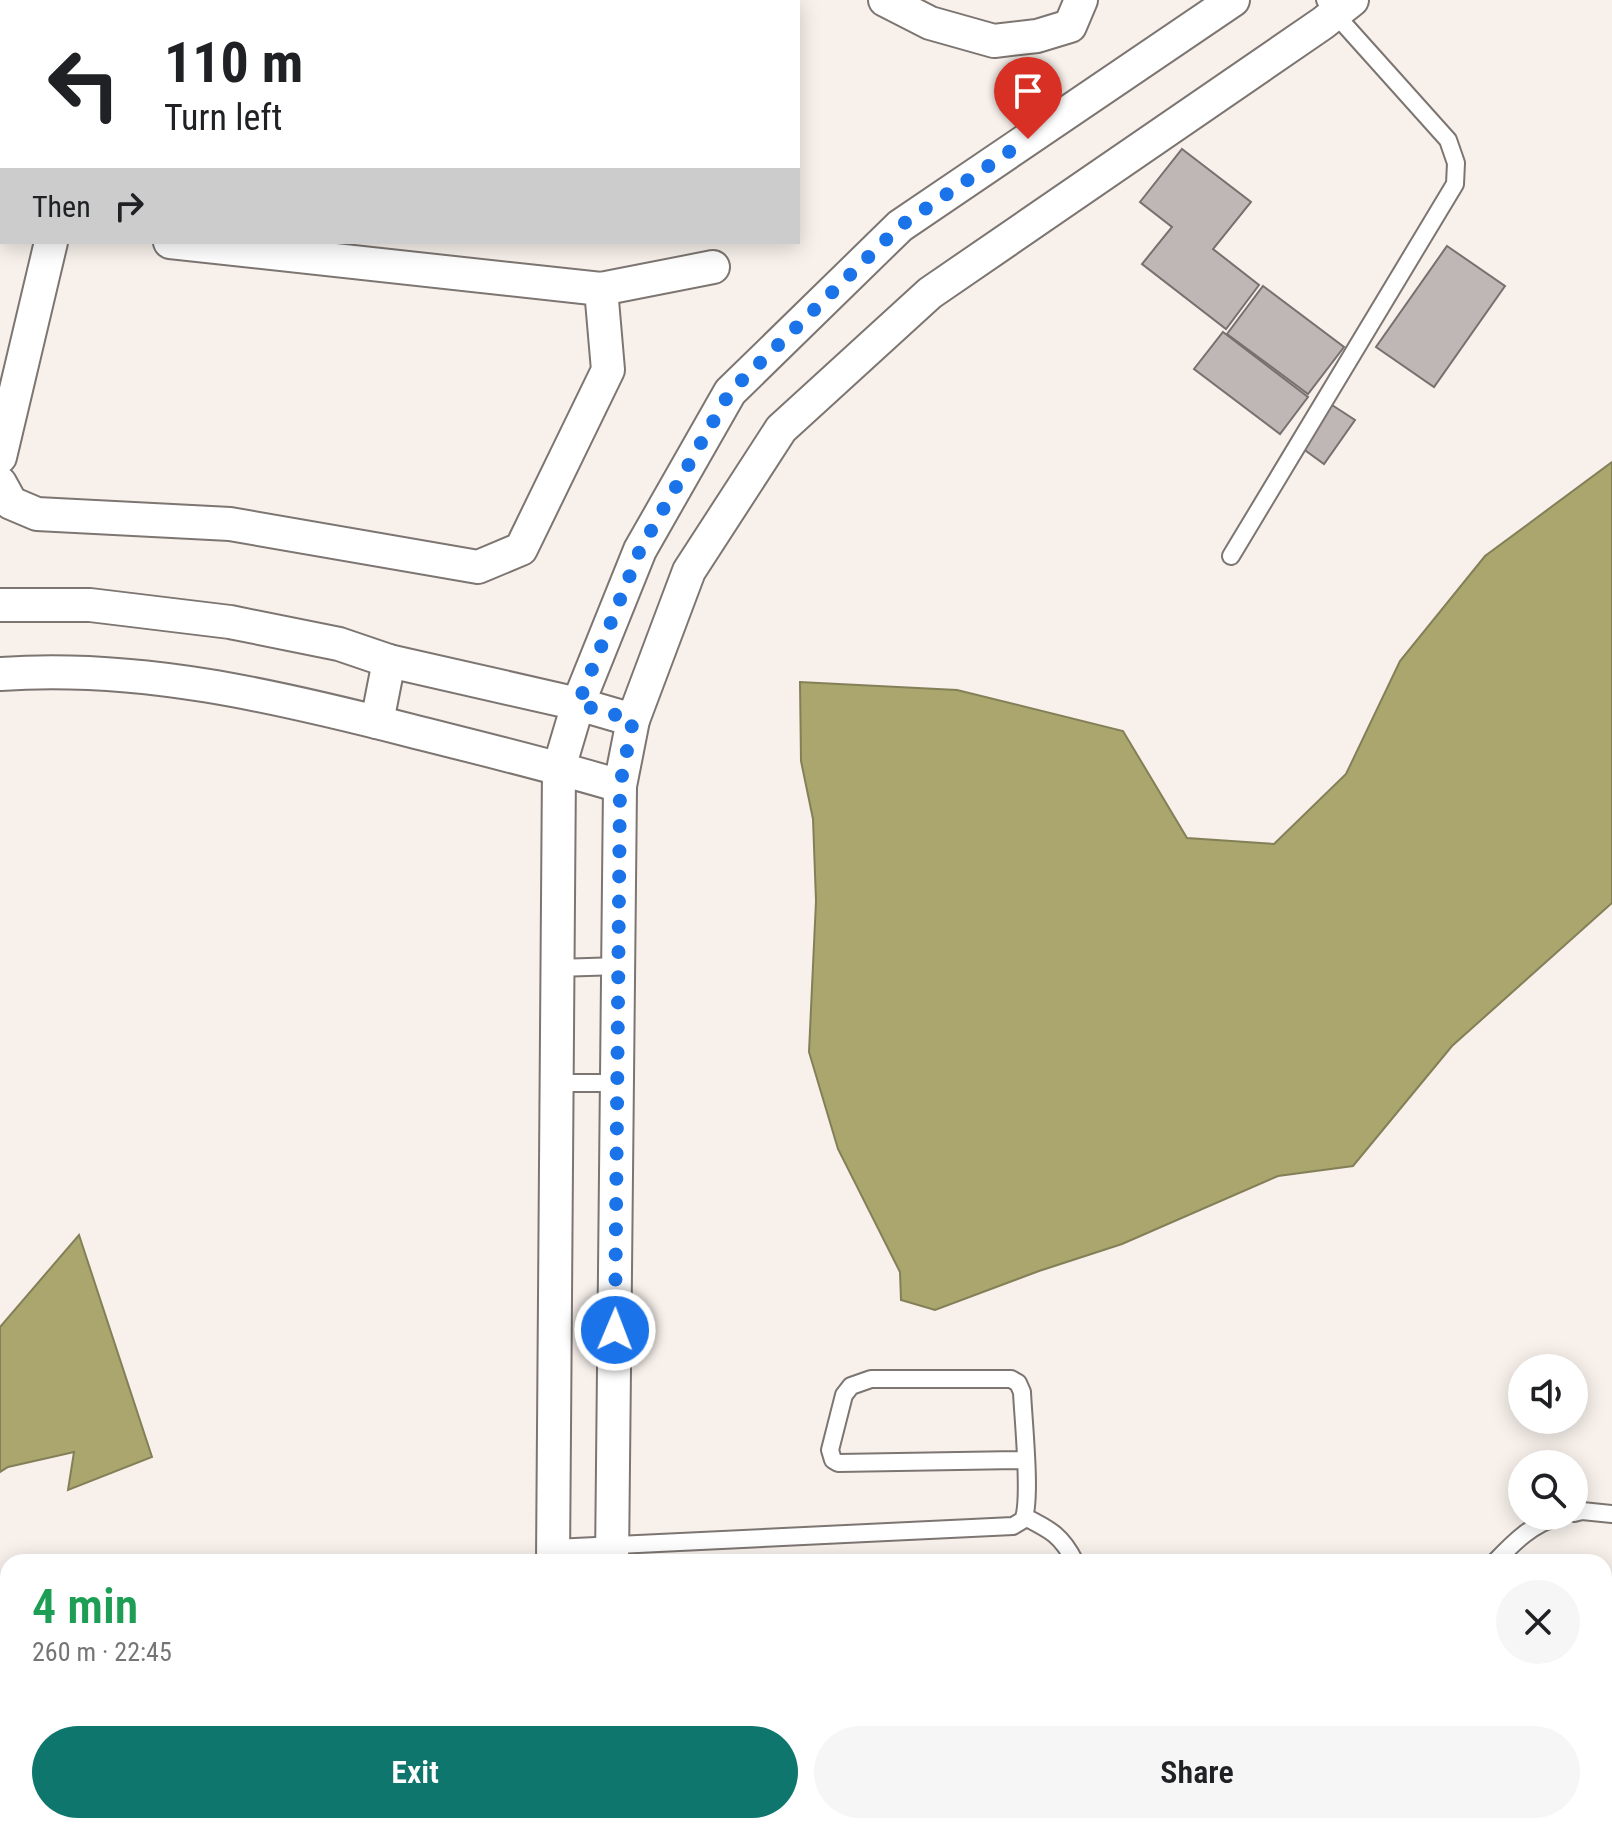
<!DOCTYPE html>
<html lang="en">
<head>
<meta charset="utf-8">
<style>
  :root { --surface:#fff; --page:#f6f6f6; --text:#202124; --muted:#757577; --accent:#0f766e }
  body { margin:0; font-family:"Roboto Condensed",sans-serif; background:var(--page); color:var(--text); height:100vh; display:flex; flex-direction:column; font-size:30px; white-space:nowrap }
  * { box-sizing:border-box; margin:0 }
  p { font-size:26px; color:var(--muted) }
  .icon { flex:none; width:44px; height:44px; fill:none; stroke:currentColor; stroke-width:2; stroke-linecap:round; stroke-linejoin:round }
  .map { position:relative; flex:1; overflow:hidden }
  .drawer { position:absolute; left:0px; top:1554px; width:1612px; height:280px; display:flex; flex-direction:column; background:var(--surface); border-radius:24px 24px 0 0; box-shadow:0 4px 20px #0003 }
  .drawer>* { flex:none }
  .hud { position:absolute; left:0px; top:0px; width:800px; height:244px; box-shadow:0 4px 20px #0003; background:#fff; color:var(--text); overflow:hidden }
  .tools { position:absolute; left:1508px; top:1354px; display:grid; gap:16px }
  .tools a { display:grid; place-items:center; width:80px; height:80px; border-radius:50%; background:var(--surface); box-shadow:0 4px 20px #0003; font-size:40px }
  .pin { position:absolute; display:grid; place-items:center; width:68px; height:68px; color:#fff; margin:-82px -34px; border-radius:50% 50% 50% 0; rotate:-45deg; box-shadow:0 0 8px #0007 }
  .pin .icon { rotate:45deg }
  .me { position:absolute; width:88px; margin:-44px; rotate:1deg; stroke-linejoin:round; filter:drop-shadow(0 0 6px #0008) }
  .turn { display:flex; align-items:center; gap:28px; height:168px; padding:0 32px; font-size:36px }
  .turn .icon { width:104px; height:104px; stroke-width:2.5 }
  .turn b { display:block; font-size:56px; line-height:68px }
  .then { display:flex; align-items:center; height:76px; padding:0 32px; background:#0003; gap:16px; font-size:30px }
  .round { display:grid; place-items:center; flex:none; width:84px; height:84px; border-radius:42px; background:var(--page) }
  .head { display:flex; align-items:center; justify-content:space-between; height:136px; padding:0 32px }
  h1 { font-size:48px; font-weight:600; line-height:60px; color:#1e9e55 }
  .action { display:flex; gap:16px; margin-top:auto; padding:16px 32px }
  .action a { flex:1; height:92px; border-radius:48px; background:var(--accent); color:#fff; font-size:32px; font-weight:600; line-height:92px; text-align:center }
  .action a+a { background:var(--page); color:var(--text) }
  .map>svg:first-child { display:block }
</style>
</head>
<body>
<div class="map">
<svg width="1612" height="1834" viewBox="0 0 1612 1834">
  <rect width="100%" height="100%" fill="#f7f0eb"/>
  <g fill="#aba66e" stroke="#837f57" stroke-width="2">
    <path d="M1612 462V903L1452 1046 1353 1166 1278 1176 1122 1244 1039 1271 935 1310 901 1300 900 1272 838 1149 809 1052 816 901 813 819 801 761 800 682 957 690 1123 731 1187 838 1274 844 1346 774 1400 661 1485 556Z"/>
    <path d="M79 1235 152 1457 68 1490 74 1452 8 1467 0 1472V1327Z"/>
  </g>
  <g fill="#bfb7b5" stroke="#78706f" stroke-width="2">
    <path d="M1182 149 1251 202 1213 249 1259 285 1226 329 1142 264 1172 227 1140 202Z"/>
    <path d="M1447 246 1505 286 1434 387 1376 347Z"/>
    <path d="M1263 286 1344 347 1308 394 1227 334Z"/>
    <path d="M1223 332 1308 397 1280 434 1194 369Z"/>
    <path d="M1332 405 1355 420 1324 464 1302 448Z"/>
    <path d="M765 1826H808L812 1834H768Z"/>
    <rect x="1020" y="1826" width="41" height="8"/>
    <rect x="1064" y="1826" width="60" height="8"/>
    <path d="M1432 1826H1444L1454 1834H1425Z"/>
    <path d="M1495 1826H1520L1512 1834H1503Z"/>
  </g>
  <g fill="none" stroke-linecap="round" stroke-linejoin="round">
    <g stroke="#7c7571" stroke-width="20">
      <g id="service">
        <path d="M1231 556 1455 184 1456 163 1448 140 1335 14 1325 0"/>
        <path d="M556 968 620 966"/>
        <path d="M555 1083H618"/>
        <path d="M1574 1513 1582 1511 1612 1514"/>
        <path d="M1025 1517C1051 1530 1062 1536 1075 1562"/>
        <path d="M554 1548 1013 1526 1023 1520C1032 1501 1023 1418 1022 1392L1018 1383 1011 1379H871L851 1386 844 1395 830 1450 833 1460 838 1463 1025 1460"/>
        <path d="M1495 1562C1514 1542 1533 1523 1560 1516"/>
        <path d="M488 1834 489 1826"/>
      </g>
    </g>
    <g stroke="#7c7571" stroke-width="36">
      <g id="minor">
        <path d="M885 0 930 23 994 41 1037 36 1070 26 1081 0"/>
        <path d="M52 2 53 0"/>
        <path d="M0 12 2 8"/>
        <path d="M0 93 2 89"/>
        <path d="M0 223H2"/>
        <path d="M170 242 601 289 713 267"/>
        <path d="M0 457 51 242"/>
        <path d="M0 483 11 503 37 514 230 524 478 567 521 549 608 370 601 289"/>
        <path d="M0 605H90L230 622 339 644 389 661 578 704 633 720"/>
        <path d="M0 674C139 664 275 696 408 730 479 748 550 765 620 786"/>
        <path d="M377 722 389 661"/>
        <path d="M553 1562 559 768 578 704 640 550 730 392 900 226 1233 0"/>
        <path d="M612 1562 620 786 633 720 689 571 781 429 930 293 1323 23 1352 0"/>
        <path d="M1535 1834 1542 1826"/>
      </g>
    </g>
    <g stroke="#7c7571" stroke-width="48">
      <g id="secondary">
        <path d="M1604 1703 1612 1700"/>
        <path d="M1607 1755 1612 1743"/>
        <path d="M0 1799 8 1797"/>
        <path d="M19 1834 47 1826"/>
      </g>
    </g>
    <use href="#service" stroke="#fff" stroke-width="16"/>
    <use href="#minor" stroke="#fff" stroke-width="32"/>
    <use href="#secondary" stroke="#f2e4ca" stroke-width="44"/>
  </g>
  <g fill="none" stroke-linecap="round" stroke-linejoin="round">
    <path stroke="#1a73e8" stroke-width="14" stroke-dasharray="0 25.2" d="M615 1330 620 786 633 720 578 704 640 550 730 392 900 226 1028 139"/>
  </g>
</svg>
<div class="tools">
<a><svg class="icon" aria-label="sound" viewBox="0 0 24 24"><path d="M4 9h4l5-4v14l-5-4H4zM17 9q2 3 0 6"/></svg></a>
<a><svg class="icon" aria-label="search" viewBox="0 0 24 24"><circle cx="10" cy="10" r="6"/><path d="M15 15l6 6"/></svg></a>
</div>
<div class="pin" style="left:1028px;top:139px;background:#d93025"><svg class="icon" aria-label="arrive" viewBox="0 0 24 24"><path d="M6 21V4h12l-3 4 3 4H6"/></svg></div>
<svg class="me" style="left:615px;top:1330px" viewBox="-20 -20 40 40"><circle r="17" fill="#1a73e8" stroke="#fff" stroke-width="3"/><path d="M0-11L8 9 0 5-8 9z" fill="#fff"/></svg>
<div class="hud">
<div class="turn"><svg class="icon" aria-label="left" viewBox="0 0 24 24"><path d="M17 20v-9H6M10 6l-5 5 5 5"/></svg><div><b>110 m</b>Turn left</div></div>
<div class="then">Then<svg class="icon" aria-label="right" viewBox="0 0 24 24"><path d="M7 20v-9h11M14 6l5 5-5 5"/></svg></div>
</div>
<section class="drawer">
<div class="head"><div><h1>4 min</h1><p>260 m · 22:45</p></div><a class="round"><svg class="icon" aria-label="close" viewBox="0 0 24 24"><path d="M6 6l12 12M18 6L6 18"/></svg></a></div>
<div class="action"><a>Exit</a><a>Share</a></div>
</section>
</div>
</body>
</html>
